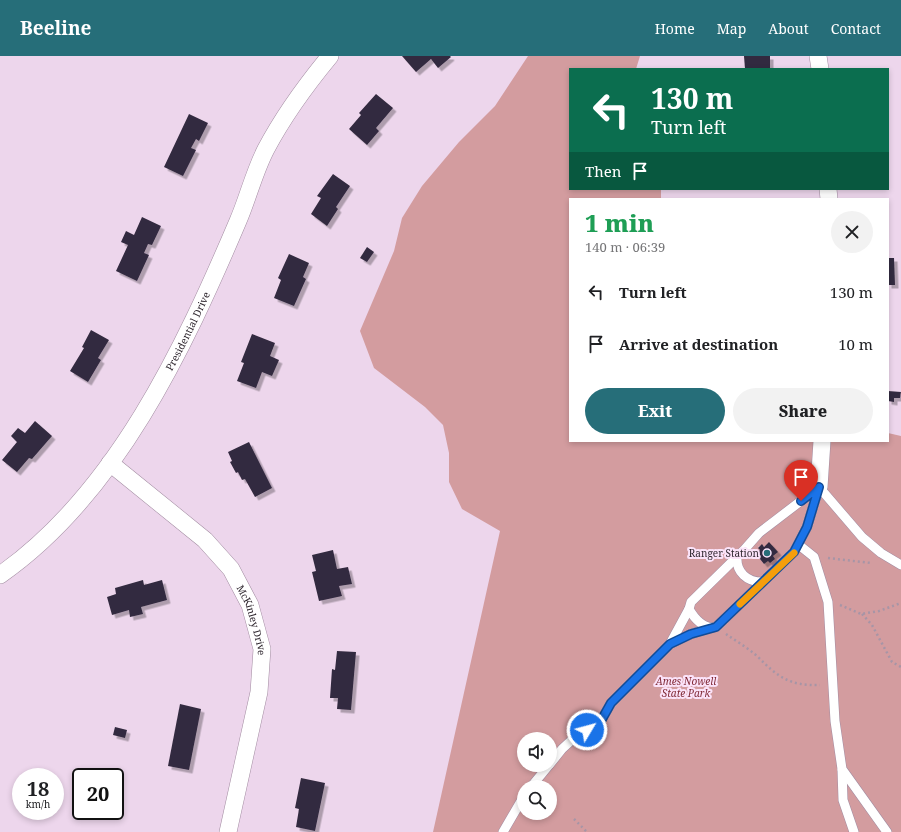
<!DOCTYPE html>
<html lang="en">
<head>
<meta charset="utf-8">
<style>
  :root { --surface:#fff; --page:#f2f2f2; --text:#202124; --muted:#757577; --accent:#266e79 }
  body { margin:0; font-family:"Noto Serif",serif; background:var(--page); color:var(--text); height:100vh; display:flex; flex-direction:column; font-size:15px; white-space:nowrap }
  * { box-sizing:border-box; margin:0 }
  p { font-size:13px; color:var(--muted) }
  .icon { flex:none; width:22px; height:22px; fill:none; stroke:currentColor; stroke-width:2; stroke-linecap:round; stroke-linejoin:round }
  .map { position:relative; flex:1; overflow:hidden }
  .side { position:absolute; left:569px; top:142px; width:320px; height:244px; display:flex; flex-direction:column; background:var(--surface); border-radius:0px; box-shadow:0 2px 6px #0003 }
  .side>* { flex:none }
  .top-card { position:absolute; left:569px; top:12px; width:320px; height:122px; border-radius:0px; box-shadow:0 2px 6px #0003; background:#0b6e4f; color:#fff; overflow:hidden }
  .buttons { position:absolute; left:517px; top:676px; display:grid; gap:8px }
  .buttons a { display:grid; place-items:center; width:40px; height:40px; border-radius:50%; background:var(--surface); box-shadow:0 2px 6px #0003; font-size:20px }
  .speed { position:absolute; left:12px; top:712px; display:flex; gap:8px; font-size:20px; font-weight:700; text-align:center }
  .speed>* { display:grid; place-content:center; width:52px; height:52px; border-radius:50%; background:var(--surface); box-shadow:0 2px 6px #0003; line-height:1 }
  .speed small { font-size:10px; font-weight:400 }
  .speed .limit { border:2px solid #111; border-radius:6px; background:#fff; color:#111 }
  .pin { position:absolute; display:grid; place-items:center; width:34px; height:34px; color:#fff; margin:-41px -17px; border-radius:50% 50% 50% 0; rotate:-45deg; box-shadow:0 0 4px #0007 }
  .pin .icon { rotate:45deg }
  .me { position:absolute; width:44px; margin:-22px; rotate:53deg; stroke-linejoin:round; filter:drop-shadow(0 0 3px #0008) }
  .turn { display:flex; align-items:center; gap:14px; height:84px; padding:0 16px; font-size:18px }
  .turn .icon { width:52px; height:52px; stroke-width:2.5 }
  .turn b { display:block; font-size:28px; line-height:34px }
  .then { display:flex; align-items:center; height:38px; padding:0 16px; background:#0003; gap:8px; font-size:15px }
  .round { display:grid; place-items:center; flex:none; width:42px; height:42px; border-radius:21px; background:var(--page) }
  .summary { display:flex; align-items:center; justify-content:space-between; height:68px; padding:0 16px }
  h1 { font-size:24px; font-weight:800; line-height:30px; color:#1e9e55 }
  .action { display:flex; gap:8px; margin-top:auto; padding:8px 16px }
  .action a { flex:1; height:46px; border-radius:24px; background:var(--accent); color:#fff; font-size:16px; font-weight:800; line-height:46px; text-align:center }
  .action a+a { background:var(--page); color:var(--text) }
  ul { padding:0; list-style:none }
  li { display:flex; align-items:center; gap:12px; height:52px; padding:0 16px }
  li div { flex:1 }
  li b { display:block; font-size:15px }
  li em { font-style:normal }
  header { display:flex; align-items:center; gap:24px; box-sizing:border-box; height:56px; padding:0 20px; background:var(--accent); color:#fff }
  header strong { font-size:19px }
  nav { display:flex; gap:22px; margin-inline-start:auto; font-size:14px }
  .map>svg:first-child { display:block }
</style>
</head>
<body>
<header>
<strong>Beeline</strong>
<nav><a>Home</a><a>Map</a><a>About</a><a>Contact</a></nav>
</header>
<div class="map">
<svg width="901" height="776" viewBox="0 0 901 776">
  <defs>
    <filter id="shadow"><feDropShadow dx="3.5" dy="3.5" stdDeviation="0" flood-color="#0004"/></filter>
  </defs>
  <rect width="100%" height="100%" fill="#edd6ec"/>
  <path fill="#d39c9f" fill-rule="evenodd" d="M528 0H640L636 13H570V133H661V143H570V385H888V377L901 380V776H433L500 475 462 453 449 426V397L443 369 425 351 374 312 360 275 394 195 402 162 422 130 459 86 495 50ZM769 487 777 496 764 508 756 498 760 494 758 491 762 489 764 491ZM524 683H550V709H524ZM524 731H550V757H524Z"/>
  <g fill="#332a3f" filter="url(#shadow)">
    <path d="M402 0H450L451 1 438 12 431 3 416 16Z"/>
    <path d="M744 0H770V13H745Z"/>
    <path d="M376 38 393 52 376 72 379 75 367 89 349 73 361 59 359 57Z"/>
    <path d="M189 58 208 67 199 85 196 83 191 92 196 94 183 120 164 111Z"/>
    <path d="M333 118 350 130 336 151 338 153 327 170 311 158 321 142 317 140Z"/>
    <path d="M142 161 161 170 152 189 148 188 144 197 149 199 137 225 116 215 128 189 121 186 126 175 134 179Z"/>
    <path d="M367 191 374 196 367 206 360 202Z"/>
    <path d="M289 198 309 207 303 221 306 223 294 250 274 242 281 224 278 222Z"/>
    <path d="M888 202H894L895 229H888Z"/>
    <path d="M91 274 109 284 98 302 101 304 88 326 70 315 84 292 82 291Z"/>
    <path d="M252 278 275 287 270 300 279 304 272 320 262 316 256 332 237 325 244 307 241 306Z"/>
    <path d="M888 335 901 336 900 342H894V346L888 345Z"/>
    <path d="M35 365 52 380 32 403 29 402 17 416 2 404 17 386 11 380 18 372 25 377Z"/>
    <path d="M249 386 272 432 255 441 245 423 242 424 238 416 236 417 230 406 232 405 228 396Z"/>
    <path d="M769 486 778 496 773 500 775 503 770 507 768 505 764 508 756 498 760 494 758 492 762 488 764 491Z"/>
    <path d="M333 494 337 513 348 511 352 528 339 530 342 540 319 545 312 516 316 515 312 499Z"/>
    <path d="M143 524 144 529 162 524 167 544 141 551 143 558 130 561 129 554 112 559 107 541 116 538 115 532Z"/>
    <path d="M337 595 356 596 351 654 337 653 338 642H330L332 613 335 614Z"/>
    <path d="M180 648 201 653 189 714 168 710Z"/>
    <path d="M115 671 127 674 125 682 113 679Z"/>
    <path d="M301 722 325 727 315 775 296 771 299 753 295 752Z"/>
  </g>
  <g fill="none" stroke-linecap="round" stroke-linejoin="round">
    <g stroke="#a28ca1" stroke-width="10">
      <g id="service">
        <path d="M819 431 807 471 794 496 716 571C704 574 694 562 689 553L691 546 744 494 759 477Z"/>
        <path d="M819 431 862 481 881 497 901 509"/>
        <path d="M799 489 814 501 828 546 835 665 842 713 887 776"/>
        <path d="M737 501C736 516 747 526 762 526"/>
        <path d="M670 588 691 578 710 572"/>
        <path d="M550 708 562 693 575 681 597 672 611 647 670 588 689 553"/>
        <path d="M842 714 843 744 854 776"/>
        <path d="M531 731 549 709"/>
        <path d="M503 776 524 740"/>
      </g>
    </g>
    <g stroke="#a28ca1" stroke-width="18">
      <g id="minor">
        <path d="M818 0 820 13"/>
        <path d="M828 133 829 143"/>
        <path id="s1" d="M110 407 205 484 231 513 250 549 262 593 259 636 228 776"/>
        <path d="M819 431 822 385"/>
        <path id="s2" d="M0 519C116 438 184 292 238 165 248 142 254 116 266 93 284 59 306 29 330 0"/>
      </g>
    </g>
    <g stroke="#a795a6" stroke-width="2.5" stroke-dasharray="2 3" stroke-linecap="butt">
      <path d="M828 502 871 507"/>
      <path d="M840 549 861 558 879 555 901 547"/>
      <path d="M862 558 872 569 892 606 901 611"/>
      <path d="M726 578C736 585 748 592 757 600 778 621 789 630 820 629"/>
      <path d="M574 763 587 776"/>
    </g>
    <use href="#service" stroke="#fff" stroke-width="9"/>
    <use href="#minor" stroke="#fff" stroke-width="17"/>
  </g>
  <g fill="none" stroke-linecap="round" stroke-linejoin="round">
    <g stroke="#114b97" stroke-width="10">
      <path id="route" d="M587 674 597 672 611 647 670 588 691 578 716 571 794 496 807 471 819 431 801 445"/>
    </g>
    <use href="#route" stroke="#1a73e8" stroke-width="7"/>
    <path stroke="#f59e0b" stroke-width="7" d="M740 548 794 497"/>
  </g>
  <circle fill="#266e79" stroke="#fbe3f9" stroke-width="1.5" cx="767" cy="497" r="4"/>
  <g text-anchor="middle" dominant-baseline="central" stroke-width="4" stroke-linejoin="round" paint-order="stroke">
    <g font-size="10" fill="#302830" stroke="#fbe3f9">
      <text stroke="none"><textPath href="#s2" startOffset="311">Presidential Drive</textPath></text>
      <text stroke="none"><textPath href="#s1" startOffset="217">McKinley Drive</textPath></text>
    </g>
    <g font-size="10" fill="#302830" stroke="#fbe3f9" text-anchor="end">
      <text x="759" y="497">Ranger Station</text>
    </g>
    <g font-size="10" font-style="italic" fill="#812a37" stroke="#fbe3f9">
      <text x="686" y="625">Ames Nowell<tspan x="686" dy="12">State Park</tspan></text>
    </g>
  </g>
</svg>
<div class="buttons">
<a><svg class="icon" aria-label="sound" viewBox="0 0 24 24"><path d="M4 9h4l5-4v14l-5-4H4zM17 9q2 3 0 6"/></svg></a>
<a><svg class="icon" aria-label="search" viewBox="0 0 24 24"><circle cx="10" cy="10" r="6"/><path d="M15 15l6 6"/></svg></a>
</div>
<div class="speed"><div>18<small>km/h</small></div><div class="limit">20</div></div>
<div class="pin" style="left:801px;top:445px;background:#d93025"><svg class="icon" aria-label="arrive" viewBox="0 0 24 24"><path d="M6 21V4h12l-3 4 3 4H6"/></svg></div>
<svg class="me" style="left:587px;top:674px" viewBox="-20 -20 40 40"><circle r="17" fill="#1a73e8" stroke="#fff" stroke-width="3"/><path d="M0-11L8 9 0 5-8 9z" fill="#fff"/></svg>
<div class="top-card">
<div class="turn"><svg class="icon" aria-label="left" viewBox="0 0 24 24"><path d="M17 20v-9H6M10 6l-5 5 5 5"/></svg><div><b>130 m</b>Turn left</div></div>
<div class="then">Then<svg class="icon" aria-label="arrive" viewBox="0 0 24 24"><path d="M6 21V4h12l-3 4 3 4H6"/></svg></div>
</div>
<section class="side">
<div class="summary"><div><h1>1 min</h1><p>140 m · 06:39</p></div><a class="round"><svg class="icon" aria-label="close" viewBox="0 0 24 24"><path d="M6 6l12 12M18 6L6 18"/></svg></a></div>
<ul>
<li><svg class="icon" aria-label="left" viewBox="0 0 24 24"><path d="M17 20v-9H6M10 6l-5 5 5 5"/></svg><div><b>Turn left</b></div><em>130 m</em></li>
<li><svg class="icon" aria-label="arrive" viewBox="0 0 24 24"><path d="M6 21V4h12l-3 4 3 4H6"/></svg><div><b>Arrive at destination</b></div><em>10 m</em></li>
</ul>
<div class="action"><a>Exit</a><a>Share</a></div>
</section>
</div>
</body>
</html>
